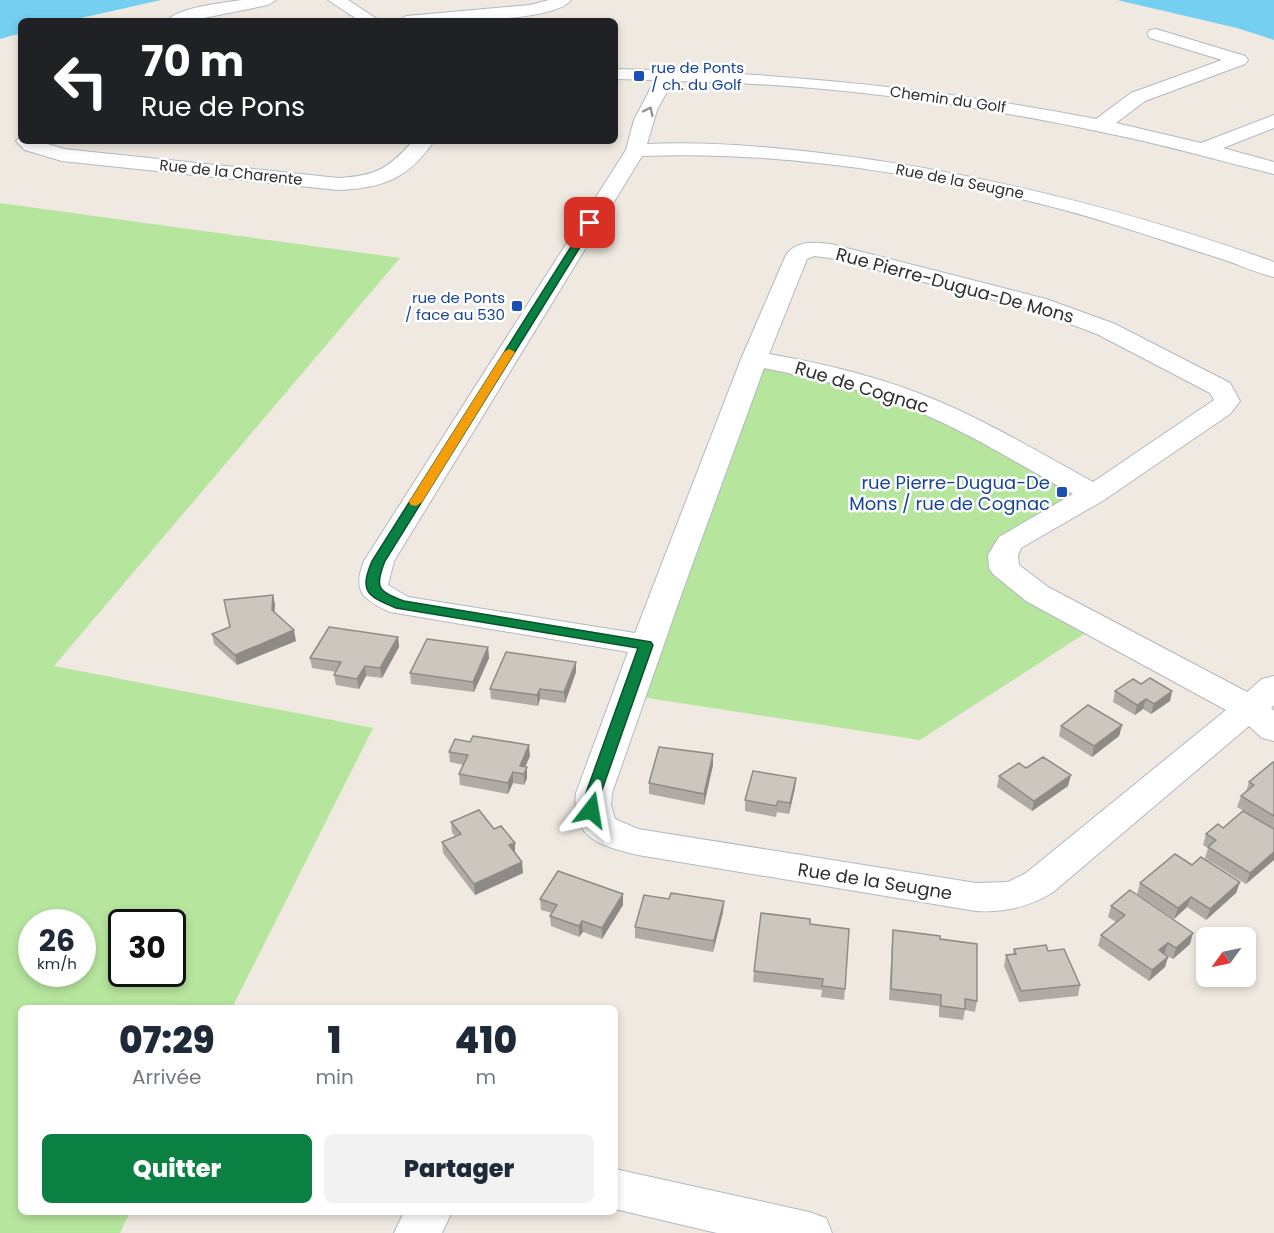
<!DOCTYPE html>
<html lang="fr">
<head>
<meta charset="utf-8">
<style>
  :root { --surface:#fff; --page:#f2f2f3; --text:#1f2937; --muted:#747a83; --accent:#0b8043 }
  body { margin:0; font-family:Poppins,sans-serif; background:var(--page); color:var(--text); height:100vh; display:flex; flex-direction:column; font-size:22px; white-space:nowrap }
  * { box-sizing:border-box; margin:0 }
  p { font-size:20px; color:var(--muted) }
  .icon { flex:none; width:33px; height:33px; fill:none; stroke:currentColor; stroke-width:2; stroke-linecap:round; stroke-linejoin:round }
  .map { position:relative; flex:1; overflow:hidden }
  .details { position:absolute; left:18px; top:1005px; width:600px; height:210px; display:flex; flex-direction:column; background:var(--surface); border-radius:9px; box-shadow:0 3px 9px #0003 }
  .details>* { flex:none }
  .hud { position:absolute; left:18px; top:18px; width:600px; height:126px; border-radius:9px; box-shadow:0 3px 9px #0003; background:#202124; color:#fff; overflow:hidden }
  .needle { width:39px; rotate:237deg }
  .buttons { position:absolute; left:1196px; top:927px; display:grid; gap:12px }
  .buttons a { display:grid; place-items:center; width:60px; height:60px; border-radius:9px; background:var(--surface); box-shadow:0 3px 9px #0003; font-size:30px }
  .speed { position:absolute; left:18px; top:909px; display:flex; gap:12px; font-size:30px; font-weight:700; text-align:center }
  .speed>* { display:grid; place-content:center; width:78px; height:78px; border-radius:50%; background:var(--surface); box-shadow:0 3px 9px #0003; line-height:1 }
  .speed small { font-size:15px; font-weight:400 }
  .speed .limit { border:3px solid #111; border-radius:9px; background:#fff; color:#111 }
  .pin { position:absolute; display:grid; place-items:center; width:51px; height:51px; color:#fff; margin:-26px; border-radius:12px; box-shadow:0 3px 9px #0006 }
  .me { position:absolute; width:66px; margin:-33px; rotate:14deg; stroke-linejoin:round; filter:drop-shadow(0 0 4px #0008) }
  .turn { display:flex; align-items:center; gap:21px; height:126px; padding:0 24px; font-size:27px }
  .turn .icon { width:78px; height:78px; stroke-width:2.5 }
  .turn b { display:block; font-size:42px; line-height:51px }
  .eta { display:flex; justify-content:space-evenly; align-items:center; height:102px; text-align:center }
  .eta b { font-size:36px; font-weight:800; line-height:42px }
  .action { display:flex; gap:12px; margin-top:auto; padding:12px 24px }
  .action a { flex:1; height:69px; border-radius:9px; background:var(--accent); color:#fff; font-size:24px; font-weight:800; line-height:69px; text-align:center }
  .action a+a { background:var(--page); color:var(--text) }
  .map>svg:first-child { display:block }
</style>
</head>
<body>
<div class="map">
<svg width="1274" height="1233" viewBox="0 0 1274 1233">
  <rect width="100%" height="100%" fill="#efe9e1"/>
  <g fill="#b6e59e" fill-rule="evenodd">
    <path d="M0 203 400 258 54 666 373 728 232 1008H21V1212H130L120 1233H0ZM32 922H82V974H32ZM172 922V974H122V922Z"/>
    <path d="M754 359 877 388 1094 494 1003 555 1098 625 920 740 629 695Z"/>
  </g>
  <g fill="#75cff0">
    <path d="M0 0H161L68 21H21V33L0 39Z"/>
    <path d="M1117 0H1274V40L1237 28Z"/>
  </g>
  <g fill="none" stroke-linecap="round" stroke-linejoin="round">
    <g stroke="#b4b7c1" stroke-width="2">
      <g id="minor">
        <path d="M242 0H276L268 5 189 21H167C178 7 224 3 242 0Z"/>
        <path d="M328 0H348L380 21H360Z"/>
        <path d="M549 0H571C553 24 429 21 398 21L406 16 530 5Z"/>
        <path d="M1156 29 1245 56 1248 60 1245 64 1145 101 1116 123 1201 143 1274 115V128L1223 148 1274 162V174C1220 161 1166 145 1111 134 967 103 820 83 673 81L657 110 647 144C708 141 769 147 829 154 978 172 1122 209 1263 258L1274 262V277C1256 273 1240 265 1222 259 1180 246 1139 232 1096 219 955 178 790 150 642 156L394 561 388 585 408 597 635 633 741 359 786 255C796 240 815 242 831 244L1046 299 1115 324 1230 383 1240 401 1230 414 1104 500 1021 548 1018 555 1019 565 1048 587 1247 692 1262 679 1274 676V705L1271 708 1274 711V741L1262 738 1249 726 1052 893C1028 907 1004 913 976 911L638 855C601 846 571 839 576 793L628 652 390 612C363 600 352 591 364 561L626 150 634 120 655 80 615 79V69C777 72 937 88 1096 119L1131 93 1222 60 1150 38 1147 34 1150 30ZM814 256 830 258 1030 309 1097 334 1210 393 1214 400 1093 482C1042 454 992 424 938 401 884 378 827 364 769 354L807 259ZM764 368C817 378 869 391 919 412 973 435 1022 466 1073 494L999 537 988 555 989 568 993 574 1026 601 1226 710 1026 873 1008 882 976 883 638 829 615 819 611 805 612 793 683 590Z"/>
        <path d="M21 136V141H38L64 149 338 178C376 176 388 169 413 141H434C408 179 383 188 338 190L62 161 25 150 16 141Z"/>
        <path d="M615 1169 809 1212 826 1218 832 1233H717L615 1209Z"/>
        <path d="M404 1212H452L442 1233H394Z"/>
      </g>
    </g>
    <use href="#minor" fill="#fff" fill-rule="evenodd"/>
  </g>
  <g fill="#afaba4">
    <path d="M273 595 275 605 274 612 296 641 237 665 214 644 212 634 230 627Z"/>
    <path d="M398 637 399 647 382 678 366 676 359 689 336 685 334 675 336 672 312 668 310 658Z"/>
    <path d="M488 647 489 658 474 692 411 684 410 673Z"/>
    <path d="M576 672 565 703 540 699 538 706 491 699 490 689Z"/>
    <path d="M1141 684 1172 691 1170 701 1151 714 1143 709 1135 715 1113 702 1115 691Z"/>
    <path d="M1122 725 1119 736 1092 757 1059 736 1061 726Z"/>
    <path d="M449 752 530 756 525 767H527V778L524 785 513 783 508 794 460 785 459 774 463 765 450 762Z"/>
    <path d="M1274 763V829L1237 807 1241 796 1246 792 1249 782Z"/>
    <path d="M713 765 704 805 649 794V783Z"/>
    <path d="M1026 768 1068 786 1032 811 997 787 999 776Z"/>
    <path d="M796 778 795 788 789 814 777 812 776 817 745 811V800Z"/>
    <path d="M451 822 494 829 515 843V853L523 873 475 895 443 853 442 842 455 836 452 833Z"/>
    <path d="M1223 828 1274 829 1246 884 1205 858 1208 848 1203 845 1206 834Z"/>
    <path d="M1192 865 1240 882 1236 893 1206 920 1187 907 1174 919 1137 894 1140 883Z"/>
    <path d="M540 899 623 905 602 939 583 932 579 937 551 926 550 916 552 913 541 910Z"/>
    <path d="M669 899 724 901 723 912 713 952 635 938V927Z"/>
    <path d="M1111 906 1190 944 1173 959 1164 954 1168 957 1165 967 1149 981 1098 946 1101 935 1116 922 1108 917Z"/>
    <path d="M810 924 845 989 844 1000 821 997 822 990 753 982 754 971Z"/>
    <path d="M893 930 940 939 977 1001 975 1012 965 1010 963 1020 939 1017V1006L889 1000 892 941Z"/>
    <path d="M1014 949 1048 951 1080 985 1078 996 1019 1002 1004 966 1006 955 1013 954Z"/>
  </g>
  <g fill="#8e8b86">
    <path d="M273 595 275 605 274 621 272 610Z"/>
    <path d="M294 630 296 641 237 665 235 655Z"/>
    <path d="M398 637 399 647 382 678 380 668Z"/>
    <path d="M488 647 489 658 474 692 473 682Z"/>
    <path d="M576 662V672L565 703 564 692Z"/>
    <path d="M365 666 366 676 359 689 357 679Z"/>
    <path d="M540 689V699L538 706 537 695Z"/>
    <path d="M1172 691 1170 701 1151 714 1154 704Z"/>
    <path d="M1146 699 1143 709 1135 715 1137 705Z"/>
    <path d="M1122 725 1119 736 1092 757 1094 746Z"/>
    <path d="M529 745 530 756 522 774 520 766Z"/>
    <path d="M713 754V765L704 805V794Z"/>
    <path d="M527 767V778L524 785V774Z"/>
    <path d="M513 772V783L508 794V783Z"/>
    <path d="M1071 775 1068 786 1032 811 1034 801Z"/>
    <path d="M796 778 795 788 789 814 790 803Z"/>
    <path d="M515 843V854L509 845Z"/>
    <path d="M1274 852V860L1246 884 1250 873Z"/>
    <path d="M522 862 523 873 475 895 474 884Z"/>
    <path d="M1240 882 1236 893 1206 920 1210 909Z"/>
    <path d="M623 894V905L602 939V928Z"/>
    <path d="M1191 897 1187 907 1174 919 1178 908Z"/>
    <path d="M724 901 723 912 713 952 714 941Z"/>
    <path d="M582 921 583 932 579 937V926Z"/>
    <path d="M1193 933 1190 944 1173 959 1176 948Z"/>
    <path d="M1168 943 1164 954 1159 950Z"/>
    <path d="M1168 957 1165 967 1149 981 1152 970Z"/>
  </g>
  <g fill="#cbc7bf" stroke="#8e8b86" stroke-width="1.5">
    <path d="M273 595 272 610 294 630 235 655 212 634 230 627 224 600Z"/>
    <path d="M329 627 398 637 380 668 365 666 357 679 334 675 341 662 310 658Z"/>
    <path d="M427 639 488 647 473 682 410 673Z"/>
    <path d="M506 652 576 662 564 692 540 689 537 695 490 689Z"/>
    <path d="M1150 678 1172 691 1154 704 1146 699 1137 705 1115 691 1133 679 1141 684Z"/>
    <path d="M1088 705 1122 725 1094 746 1061 726Z"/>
    <path d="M473 736 529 745 520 766 527 767 524 774 513 772 508 783 459 774 468 755 449 752 455 739 470 742Z"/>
    <path d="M659 747 713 754 704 794 649 783Z"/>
    <path d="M1043 757 1071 775 1034 801 999 776 1019 763 1026 768Z"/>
    <path d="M1273 762 1274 763V816L1241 796 1254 785 1249 782Z"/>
    <path d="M753 771 796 778 790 803 778 801 776 806 745 800Z"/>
    <path d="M479 810 494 829 501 826 515 843 509 845 522 862 474 884 442 842 461 834 451 822Z"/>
    <path d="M1243 811 1274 829V852L1250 873 1208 847 1216 840 1206 834 1218 824 1223 828Z"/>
    <path d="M1175 854 1192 865 1201 857 1240 882 1210 909 1191 897 1178 908 1140 883Z"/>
    <path d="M558 871 623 894 602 928 582 921 579 926 550 916 557 905 540 899Z"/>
    <path d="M1130 890 1193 933 1176 948 1168 943 1159 950 1168 957 1152 970 1101 935 1125 915 1111 906Z"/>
    <path d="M671 893 724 901 714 941 635 927 644 895 669 899Z"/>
    <path d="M761 913 810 919V924L849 929 845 989 822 986 823 979 754 971Z"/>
    <path d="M893 930 940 936V939L977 944V1001L965 999V1009L941 1006V995L891 989Z"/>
    <path d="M1046 945 1048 951 1064 949 1080 985 1021 991 1006 955 1016 954 1014 949Z"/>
  </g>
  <defs><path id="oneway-chevron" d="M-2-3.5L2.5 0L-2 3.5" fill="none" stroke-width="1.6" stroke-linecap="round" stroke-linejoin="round" transform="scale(1.5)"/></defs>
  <use stroke="#969696" href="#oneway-chevron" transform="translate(649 111) rotate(-64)"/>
  <path fill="#0b8043" stroke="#07532c" stroke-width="1.5" d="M590 220 595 223 385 561C374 588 378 591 404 601L651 642 653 645 601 793 596 814H585L583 810 586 793 638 648 396 608C367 596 359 592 372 561L586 223Z"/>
  <path fill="#f59e0b" d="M509 349 515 352 422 502 416 506 411 505 409 502 504 352Z"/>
  <g fill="#1a4fb4" stroke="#fff" stroke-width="2">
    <rect x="633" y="70" width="12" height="12" rx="3"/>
    <rect x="511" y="300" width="12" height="12" rx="3"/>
    <rect x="1056" y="486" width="12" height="12" rx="3"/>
  </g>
  <g text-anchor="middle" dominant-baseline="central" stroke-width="5" stroke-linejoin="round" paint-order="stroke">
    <g font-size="15" fill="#164399" stroke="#fff" text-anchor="start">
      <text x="651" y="67">rue de Ponts<tspan x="651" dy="17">/ ch. du Golf</tspan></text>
      <text x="505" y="297" text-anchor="end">rue de Ponts<tspan x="505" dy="17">/ face au 530</tspan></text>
    </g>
    <g font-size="15" fill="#2e2e2e" stroke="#fff">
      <text transform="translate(948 99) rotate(8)">Chemin du Golf</text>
      <text transform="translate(231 172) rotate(6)">Rue de la Charente</text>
      <text transform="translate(960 181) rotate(11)">Rue de la Seugne</text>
    </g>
    <g font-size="18" fill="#2e2e2e" stroke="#fff">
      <text transform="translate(955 285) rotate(15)">Rue Pierre-Dugua-De Mons</text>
      <text transform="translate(862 387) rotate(17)">Rue de Cognac</text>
      <text transform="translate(875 881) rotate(9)">Rue de la Seugne</text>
    </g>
    <g font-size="18" fill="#164399" stroke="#fff" text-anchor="end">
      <text x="1050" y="482">rue Pierre-Dugua-De<tspan x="1050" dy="21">Mons / rue de Cognac</tspan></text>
    </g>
  </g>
</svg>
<div class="buttons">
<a><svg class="needle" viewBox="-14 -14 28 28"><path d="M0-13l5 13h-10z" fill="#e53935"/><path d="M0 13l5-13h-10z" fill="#747a83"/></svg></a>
</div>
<div class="speed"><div>26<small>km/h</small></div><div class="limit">30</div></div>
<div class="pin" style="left:590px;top:223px;background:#d93025"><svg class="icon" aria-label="arrive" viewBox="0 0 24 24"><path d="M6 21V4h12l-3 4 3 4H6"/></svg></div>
<svg class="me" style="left:591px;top:810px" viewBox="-20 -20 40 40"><path d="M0-17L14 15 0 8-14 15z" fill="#0b8043" stroke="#fff" stroke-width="4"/></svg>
<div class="hud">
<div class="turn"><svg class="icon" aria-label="left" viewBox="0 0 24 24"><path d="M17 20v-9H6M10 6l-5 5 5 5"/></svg><div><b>70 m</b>Rue de Pons</div></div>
</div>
<section class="details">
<div class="eta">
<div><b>07:29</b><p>Arrivée</p></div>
<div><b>1</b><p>min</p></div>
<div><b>410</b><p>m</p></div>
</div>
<div class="action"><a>Quitter</a><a>Partager</a></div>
</section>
</div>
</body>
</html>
